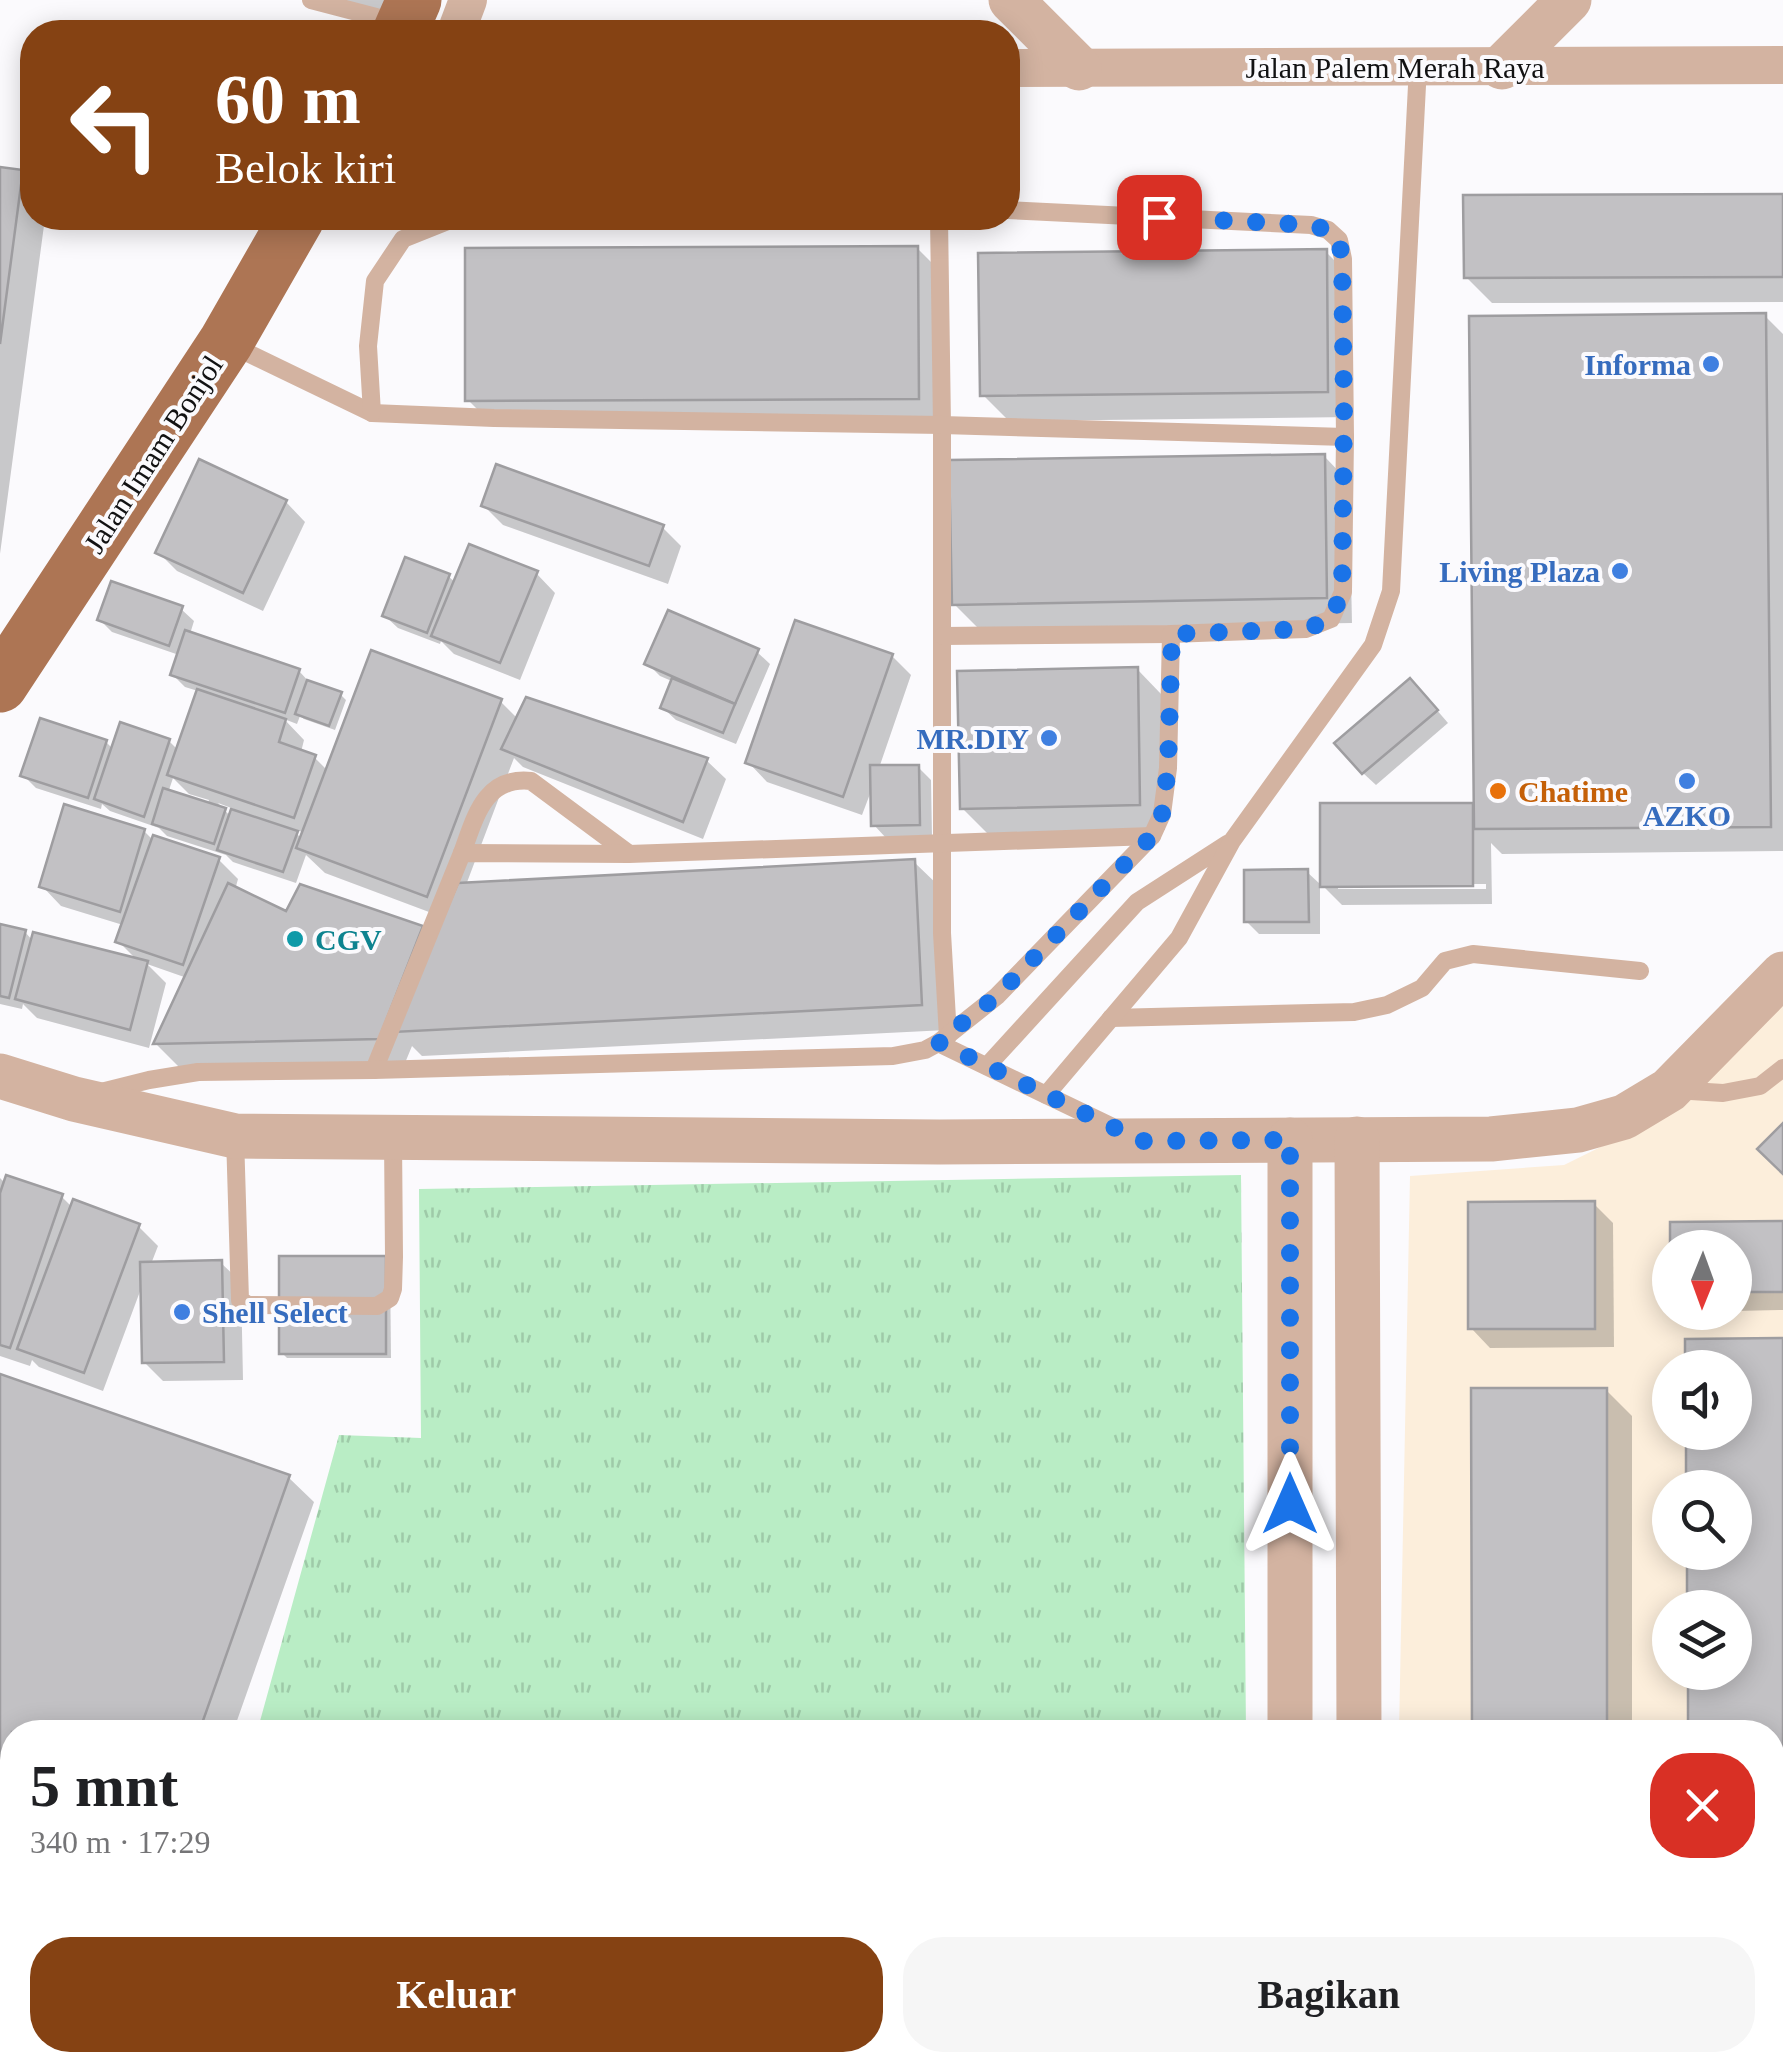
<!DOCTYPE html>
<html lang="id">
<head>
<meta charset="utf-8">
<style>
  :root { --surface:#fff; --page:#f6f6f6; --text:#202124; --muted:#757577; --accent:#854213 }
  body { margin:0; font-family:"Times New Roman",serif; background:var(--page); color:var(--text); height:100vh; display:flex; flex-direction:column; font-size:38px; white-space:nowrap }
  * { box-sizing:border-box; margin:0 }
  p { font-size:32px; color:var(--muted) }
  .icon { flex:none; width:55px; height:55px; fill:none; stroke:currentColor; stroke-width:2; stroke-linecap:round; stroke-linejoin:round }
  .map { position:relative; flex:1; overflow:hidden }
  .panel { position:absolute; left:0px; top:1720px; width:1785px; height:352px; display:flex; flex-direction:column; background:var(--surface); border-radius:40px 40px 0 0; box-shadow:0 5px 25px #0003 }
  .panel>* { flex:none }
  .banner { position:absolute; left:20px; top:20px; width:1000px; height:210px; border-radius:40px; box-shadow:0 5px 25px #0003; background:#854213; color:#fff; overflow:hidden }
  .needle { width:65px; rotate:181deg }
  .tools { position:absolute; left:1652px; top:1230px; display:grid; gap:20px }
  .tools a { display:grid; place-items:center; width:100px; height:100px; border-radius:50%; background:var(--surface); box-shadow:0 5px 25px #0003; font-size:50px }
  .pin { position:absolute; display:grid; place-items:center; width:85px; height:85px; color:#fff; margin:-42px; border-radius:20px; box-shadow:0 5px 15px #0006 }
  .me { position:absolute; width:110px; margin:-55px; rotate:0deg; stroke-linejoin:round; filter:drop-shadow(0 0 8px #0008) }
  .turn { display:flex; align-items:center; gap:35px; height:210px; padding:0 30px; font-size:45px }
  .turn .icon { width:130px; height:130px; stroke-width:2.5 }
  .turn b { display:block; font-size:70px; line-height:85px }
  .round { display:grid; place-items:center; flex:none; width:105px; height:105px; border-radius:40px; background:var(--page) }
  .summary { display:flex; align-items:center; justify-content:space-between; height:170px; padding:0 30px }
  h1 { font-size:60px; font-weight:800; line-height:75px }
  .action { display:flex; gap:20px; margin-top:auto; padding:20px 30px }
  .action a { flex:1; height:115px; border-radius:40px; background:var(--accent); color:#fff; font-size:40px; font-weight:800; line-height:115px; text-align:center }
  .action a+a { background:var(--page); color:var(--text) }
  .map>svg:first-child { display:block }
</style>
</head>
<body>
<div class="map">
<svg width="1783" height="2072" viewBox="0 0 1783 2072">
  <defs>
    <pattern id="grass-tufts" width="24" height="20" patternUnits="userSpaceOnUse" patternTransform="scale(2.5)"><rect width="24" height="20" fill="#b9edc5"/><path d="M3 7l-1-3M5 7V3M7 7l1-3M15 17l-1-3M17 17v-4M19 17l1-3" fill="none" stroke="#9ecaa8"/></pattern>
  </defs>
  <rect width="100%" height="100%" fill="#fbfafd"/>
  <g fill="#fceedb" fill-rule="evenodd">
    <path d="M1783 993V1869H1773L1772 1732H1399L1410 1176 1564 1165 1643 1126ZM1670 1248H1735V1312H1670ZM1670 1368H1735V1432H1670ZM1670 1488H1735V1552H1670ZM1670 1608H1735V1672H1670Z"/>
    <path d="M1393 2060H1668L1667 2072H1393Z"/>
  </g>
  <g fill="url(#grass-tufts)">
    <path d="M1241 1175 1246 1732H257L339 1435 421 1438 419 1189Z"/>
    <path d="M339 2060H1248V2072H336Z"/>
  </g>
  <g fill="#0003" fill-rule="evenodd">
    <path d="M322 0H402L397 18Z"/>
    <path d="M0 170 22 173 32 183V218H45L0 554Z"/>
    <path d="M1783 196V302L1492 303 1466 277Z"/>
    <path d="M917 248 943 274 944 423 494 426 468 400Z"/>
    <path d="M1326 252 1351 277 1353 417 1009 421 983 395Z"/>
    <path d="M1765 316 1783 334V851L1502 854 1491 843 1492 904 1342 905 1323 886 1472 805 1476 810ZM1338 884H1486V889H1338Z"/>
    <path d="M1324 456 1349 482 1352 623 980 630 954 604Z"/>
    <path d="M286 502 305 522 263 611 177 571 158 552Z"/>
    <path d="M484 506 662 527 681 546 668 584 503 525Z"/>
    <path d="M536 573 555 593 520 680 454 654 441 641 440 644 398 628 385 616 448 576 456 583Z"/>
    <path d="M181 609 194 621 190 634 299 671 311 684 340 694 346 700 335 730 304 719 300 716 297 724 284 719 304 740 301 752 314 757 328 771 500 701 518 719 706 760 726 779 703 839 523 767 514 758 466 885 914 862 940 887 947 1030 422 1056 412 1046 405 1063 181 1069 156 1044 187 978 147 964 166 983 149 1048 37 1018 23 1004 22 1009 0 1004V927L25 932 33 941 138 961 118 941 123 925 61 906 42 886 144 831 153 840 219 860 238 879 235 890 287 914 435 941 445 918 325 873 306 855 296 883 233 862 226 855 167 836 159 828 110 811 102 804 101 809 36 788 23 775 106 742 114 750 169 741 178 750 198 691 185 687 172 674 179 655 112 632 100 620ZM173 778 189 794 209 800 207 805 168 793ZM218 803 234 809 231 817ZM291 828 305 833 302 839Z"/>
    <path d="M757 652 770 664 736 744 676 720 663 708 674 682 660 676 647 663Z"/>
    <path d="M892 656 911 675 879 768 918 767 931 780 932 837 886 838 874 825 873 786 862 815 767 782 748 762Z"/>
    <path d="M1137 669 1162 695 1165 830 988 834 962 808Z"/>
    <path d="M1423 694 1448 723 1376 785 1363 773Z"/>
    <path d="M1307 872 1320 884V934H1259L1246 921Z"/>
    <path d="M0 1178 6 1184 62 1197 72 1207 138 1226 158 1246 151 1264 221 1263 241 1282 243 1380 163 1381 144 1362 142 1286 103 1391 39 1367 32 1360 30 1366 0 1356Z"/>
    <path d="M1594 1204 1613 1223 1614 1347 1490 1348 1471 1328Z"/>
    <path d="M1783 1223V1310L1735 1311V1248Z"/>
    <path d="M390 1264 391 1358H287L282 1353Z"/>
    <path d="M1783 1341V1842H1772V1732H1691L1690 1672H1735V1432Z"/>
    <path d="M0 1377 288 1477 314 1502 233 1732H12V2060H367L363 2072H0Z"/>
    <path d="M1474 1390H1606L1632 1416V1732H1474Z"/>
    <path d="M1779 1988 1783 1992V2072H1749L1748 2060H1772V1989Z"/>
    <rect x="1475" y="2060" width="158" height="12"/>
  </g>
  <g fill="#c2c1c4" stroke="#9e9da0" stroke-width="2.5">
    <path d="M0 167 23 170 0 344Z"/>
    <path d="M1783 194V277L1464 278 1463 195Z"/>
    <path d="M918 246 919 399 465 401V248Z"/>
    <path d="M1327 249 1328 392 980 396 978 253Z"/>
    <path d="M1766 313 1771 827 1474 829 1469 316Z"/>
    <path d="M1325 454 1327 598 952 605 949 460Z"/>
    <path d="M199 459 287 500 243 593 155 553Z"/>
    <path d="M496 464 664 525 649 566 481 506Z"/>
    <path d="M469 544 538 571 500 663 431 636Z"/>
    <path d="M405 557 450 574 427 633 382 616Z"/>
    <path d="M111 581 183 606 169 646 97 620Z"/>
    <path d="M668 610 759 649 735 704 644 664Z"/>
    <path d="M795 620 893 654 843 797 745 763Z"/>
    <path d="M185 630 300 669 285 713 170 675Z"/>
    <path d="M371 650 502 699 427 897 296 848Z"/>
    <path d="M1138 667 1140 805 960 809 957 671Z"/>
    <path d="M672 678 735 704 723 733 660 708Z"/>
    <path d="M1410 678 1438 710 1362 774 1334 743Z"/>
    <path d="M307 680 342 692 329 726 295 714Z"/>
    <path d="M197 689 286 719 279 742 316 755 294 818 167 775Z"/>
    <path d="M526 697 708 758 683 822 501 749Z"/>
    <path d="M40 718 107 740 88 798 20 776Z"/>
    <path d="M120 722 170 739 144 817 94 799Z"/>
    <path d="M870 765H919L920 825 871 826Z"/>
    <path d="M163 788 226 808 214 844 152 824Z"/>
    <path d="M1320 803H1473V886L1320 887Z"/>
    <path d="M64 804 145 829 120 912 39 887Z"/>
    <path d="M231 809 298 831 283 872 217 850Z"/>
    <path d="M153 835 220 857 183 965 115 942Z"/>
    <path d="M915 859 922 1005 394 1032 458 883Z"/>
    <path d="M1308 869 1309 922H1244V870Z"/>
    <path d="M228 883 286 911 300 884 423 926 379 1039 153 1044Z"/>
    <path d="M0 924 26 930 9 998 0 996Z"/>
    <path d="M33 932 148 961 130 1030 15 999Z"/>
    <path d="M1783 1123V1174L1757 1149Z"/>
    <path d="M6 1175 63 1194 10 1348 0 1345V1193Z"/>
    <path d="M73 1199 140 1224 84 1373 17 1349Z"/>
    <path d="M1595 1201V1329H1468V1202Z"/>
    <path d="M1783 1221V1292H1735V1248H1670V1258V1222Z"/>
    <rect x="279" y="1256" width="107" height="98"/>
    <path d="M222 1260 224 1362 142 1363 140 1262Z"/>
    <path d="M1783 1338V1817H1772V1732H1688V1672H1735V1608H1687V1552H1735V1488H1686V1432H1735V1368H1685V1339Z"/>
    <path d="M0 1374 290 1475 199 1732H12V1780L0 1776Z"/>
    <path d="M1471 1388H1607V1732H1472Z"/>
    <path d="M0 1790 12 1794V2060H333L328 2072H0Z"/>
    <path d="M1779 1887 1783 1888V1956L1772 1955V1927Z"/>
    <path d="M1772 1986H1780L1782 2043 1772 2044Z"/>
    <path d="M1777 2046 1779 2072H1746L1745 2060H1772V2047Z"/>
    <rect x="1472" y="2060" width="136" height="12"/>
  </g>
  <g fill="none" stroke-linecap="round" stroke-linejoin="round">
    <g stroke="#d3b3a1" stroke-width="18">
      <path d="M311 0 399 23"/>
      <path d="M939 218 942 425V933L948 1036"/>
      <path d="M231 345 372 413 494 418 942 425 1345 437"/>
      <path d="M372 413 368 346 375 281 403 239 448 221 570 218"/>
      <path d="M943 636 1171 634 1306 629 1331 619 1343 592 1345 437 1343 259 1339 240 1328 230 1311 225 1008 210"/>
      <path d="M462 853C475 818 484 776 531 781L628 853"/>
      <path d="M1111 1018 1354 1012 1387 1005 1422 988 1445 961 1473 954 1640 971"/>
      <path d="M938 1043 1115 1128"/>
      <path d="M987 1066 1137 902 1227 844"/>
      <path d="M374 1070 462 853 629 854 1152 836"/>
      <path d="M1675 1090 1723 1093 1760 1086 1783 1068"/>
      <path d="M101 1092 149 1080 198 1072 374 1070 893 1056 925 1050 938 1043 997 996 1152 836 1162 814 1168 768 1171 634"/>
      <path d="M1046 1095 1179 938 1232 841 1373 645 1391 591 1418 66"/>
      <path d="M235 1136 240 1300 248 1305 377 1306 390 1298 393 1289 394 1257 393 1138"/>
    </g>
    <g stroke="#d3b3a1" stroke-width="38">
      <path d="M456 32 468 0"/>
      <path d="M1008 68 1783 65"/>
    </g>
    <g stroke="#d3b3a1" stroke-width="45">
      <path d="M1011 0 1079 68"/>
      <path d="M1502 67 1569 0"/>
      <path d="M0 1076 74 1099 235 1136 939 1142 1491 1139 1578 1130 1624 1117 1669 1090 1783 974"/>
      <path d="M1357 1139 1359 1732"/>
      <path d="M1290 1140V1732"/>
      <path d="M1291 2060V2072"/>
      <path d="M1362 2060 1363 2072"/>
    </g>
    <g stroke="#ad7554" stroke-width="55">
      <path d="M400 32 414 0"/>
      <path d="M0 685 226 342 297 218"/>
    </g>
  </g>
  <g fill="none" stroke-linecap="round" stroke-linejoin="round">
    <path stroke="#1a73e8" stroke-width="18" stroke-dasharray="0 32.4" d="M1159 217 1311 225 1328 230 1339 240 1342 259 1344 410 1342 592 1331 619 1306 629 1172 634 1168 768 1162 814 1152 836 997 996 938 1042 1142 1141 1290 1140V1504"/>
  </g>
  <g fill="#3f7fe0" stroke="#fbfafd" stroke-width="4">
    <circle cx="1711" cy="364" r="10"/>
    <circle cx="1620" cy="571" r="10"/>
    <circle cx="1049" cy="738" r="10"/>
    <circle cx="1687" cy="781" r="10"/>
    <circle cx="182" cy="1312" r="10"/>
  </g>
  <circle fill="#e8710a" stroke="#fbfafd" stroke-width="4" cx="1498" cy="791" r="10"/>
  <circle fill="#0f9aa8" stroke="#fbfafd" stroke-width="4" cx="295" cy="939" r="10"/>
  <g text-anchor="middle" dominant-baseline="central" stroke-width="8" stroke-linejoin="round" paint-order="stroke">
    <g font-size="30" fill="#121213" stroke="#fbfafd">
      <text x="1395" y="67">Jalan Palem Merah Raya</text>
      <text transform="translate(153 454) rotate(-57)">Jalan Imam Bonjol</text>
    </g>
    <g font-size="30" font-weight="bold" fill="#366cbe" stroke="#fbfafd" text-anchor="end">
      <text x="1691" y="364">Informa</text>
      <text x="1600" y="571">Living Plaza</text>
      <text x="1029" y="738">MR.DIY</text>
      <text x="1687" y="815" text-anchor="middle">AZKO</text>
      <text x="202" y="1312" text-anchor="start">Shell Select</text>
    </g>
    <g font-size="30" font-weight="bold" fill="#c56008" stroke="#fbfafd" text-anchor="start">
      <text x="1518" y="791">Chatime</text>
    </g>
    <g font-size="30" font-weight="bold" fill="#0d838f" stroke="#fbfafd" text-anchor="start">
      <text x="315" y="939">CGV</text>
    </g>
  </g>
</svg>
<div class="tools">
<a><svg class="needle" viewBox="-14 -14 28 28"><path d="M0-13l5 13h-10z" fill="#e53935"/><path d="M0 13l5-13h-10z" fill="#757577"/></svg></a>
<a><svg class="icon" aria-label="sound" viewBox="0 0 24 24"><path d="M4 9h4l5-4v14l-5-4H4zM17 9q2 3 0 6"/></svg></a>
<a><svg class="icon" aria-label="search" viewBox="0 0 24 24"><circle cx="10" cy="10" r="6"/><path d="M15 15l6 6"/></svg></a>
<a><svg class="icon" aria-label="layers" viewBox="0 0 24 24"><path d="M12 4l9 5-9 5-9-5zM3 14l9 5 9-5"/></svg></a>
</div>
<div class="pin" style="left:1159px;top:217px;background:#d93025"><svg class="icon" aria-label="arrive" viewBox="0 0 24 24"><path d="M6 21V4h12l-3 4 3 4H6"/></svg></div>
<svg class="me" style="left:1290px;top:1504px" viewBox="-20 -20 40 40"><path d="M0-17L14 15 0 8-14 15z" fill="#1a73e8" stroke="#fff" stroke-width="4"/></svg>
<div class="banner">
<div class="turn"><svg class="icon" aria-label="left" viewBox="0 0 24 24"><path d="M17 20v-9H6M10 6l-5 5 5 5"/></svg><div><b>60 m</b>Belok kiri</div></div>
</div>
<section class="panel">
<div class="summary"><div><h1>5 mnt</h1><p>340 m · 17:29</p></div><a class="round" style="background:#d93025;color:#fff"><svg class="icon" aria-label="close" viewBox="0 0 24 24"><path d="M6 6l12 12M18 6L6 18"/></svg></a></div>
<div class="action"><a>Keluar</a><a>Bagikan</a></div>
</section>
</div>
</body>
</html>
